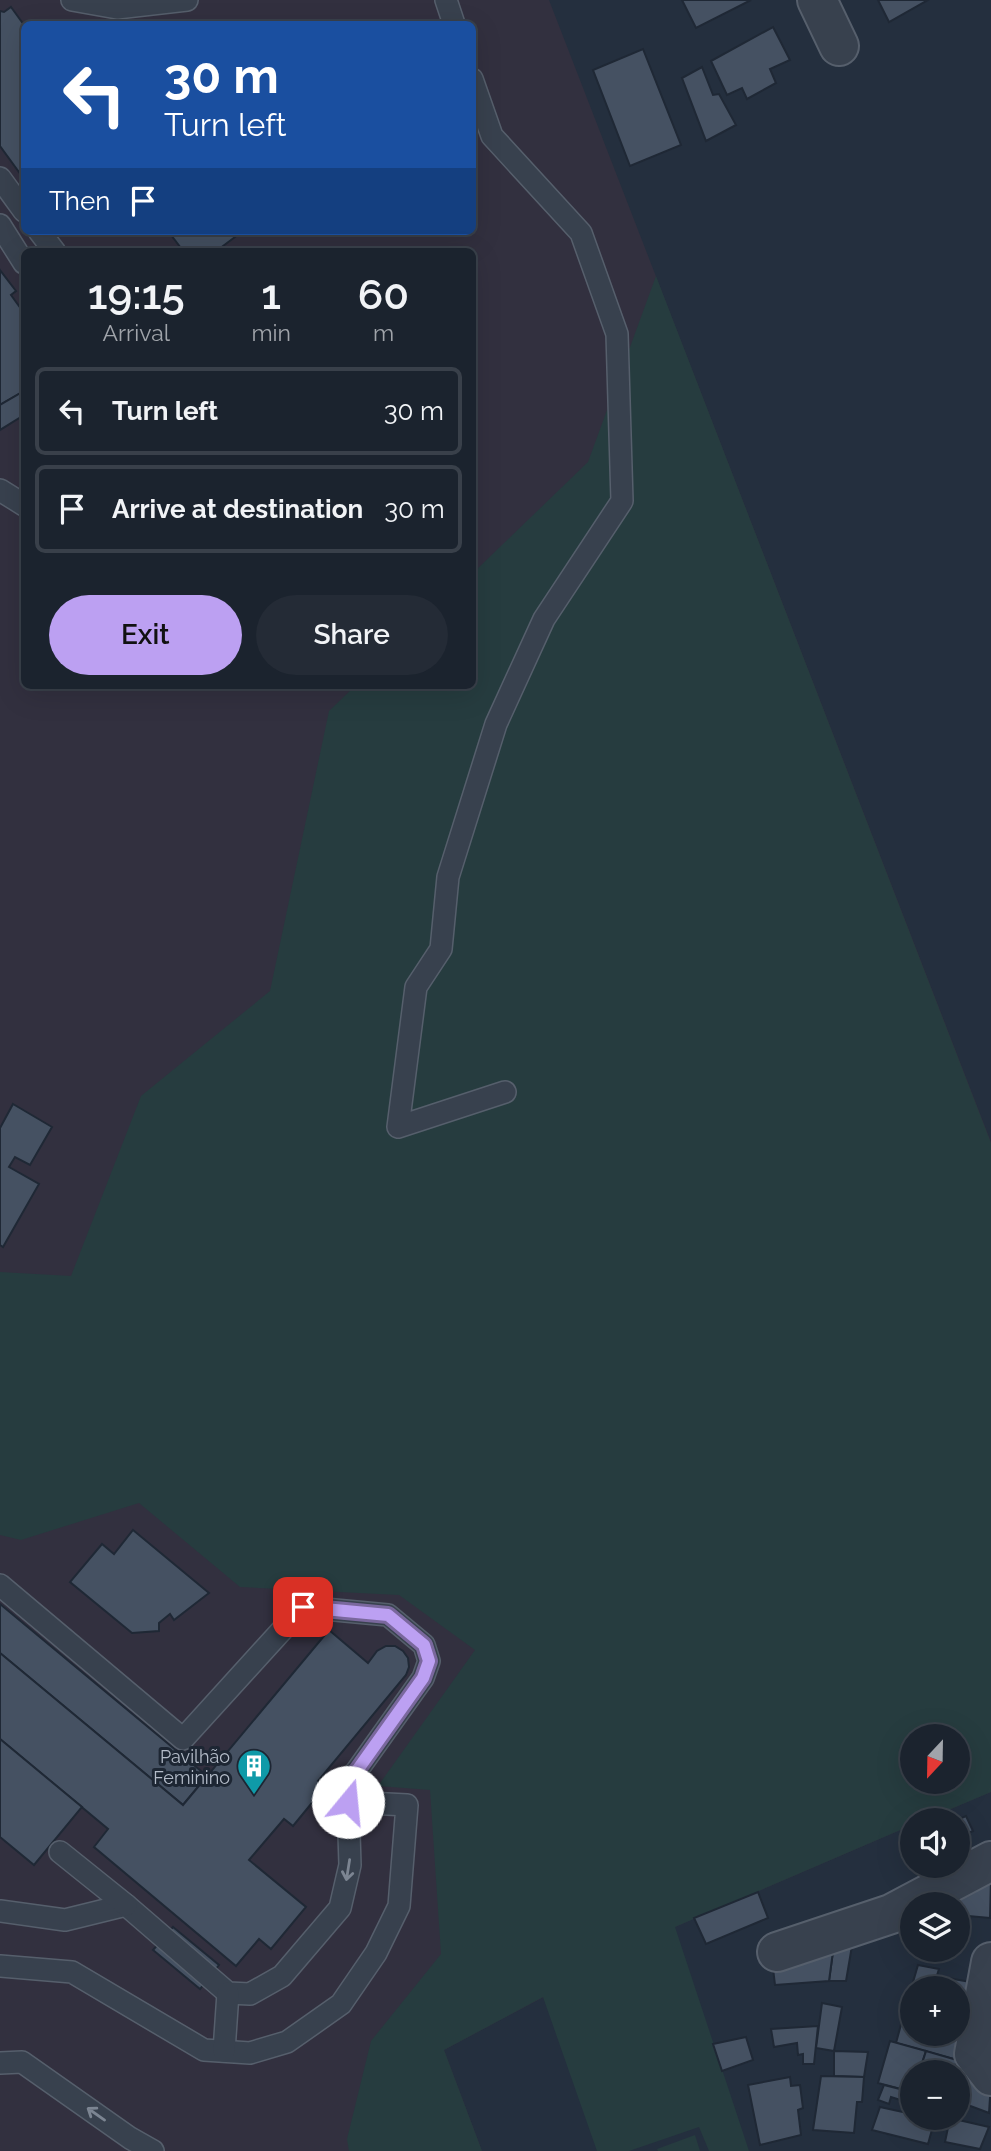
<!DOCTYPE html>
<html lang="en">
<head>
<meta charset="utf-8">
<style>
  :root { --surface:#1b232e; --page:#242b36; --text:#f1f3f6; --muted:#a0a4aa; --line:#39404a; --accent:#bca0f2 }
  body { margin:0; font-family:Raleway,sans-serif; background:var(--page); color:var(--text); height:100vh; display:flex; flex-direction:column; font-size:26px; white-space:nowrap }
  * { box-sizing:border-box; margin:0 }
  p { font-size:23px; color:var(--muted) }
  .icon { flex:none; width:38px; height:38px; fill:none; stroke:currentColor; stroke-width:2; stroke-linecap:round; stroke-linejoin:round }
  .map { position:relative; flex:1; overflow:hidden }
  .side { position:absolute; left:21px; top:248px; width:455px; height:441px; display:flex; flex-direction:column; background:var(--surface); border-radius:10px; box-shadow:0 7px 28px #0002,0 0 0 2px var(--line) }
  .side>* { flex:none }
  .banner { position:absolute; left:21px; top:21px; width:455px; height:214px; border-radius:10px; box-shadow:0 7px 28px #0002,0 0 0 2px var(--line); background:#1a4fa0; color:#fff; overflow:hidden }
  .needle { width:46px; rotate:202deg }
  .controls { position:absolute; left:900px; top:1724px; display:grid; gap:14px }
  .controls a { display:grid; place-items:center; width:70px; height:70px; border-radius:50%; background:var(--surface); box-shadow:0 7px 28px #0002,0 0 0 2px var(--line); font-size:35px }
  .pin { position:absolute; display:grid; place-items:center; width:60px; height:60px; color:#fff; margin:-30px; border-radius:14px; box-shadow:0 4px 10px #0006 }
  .me { position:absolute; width:77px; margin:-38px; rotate:17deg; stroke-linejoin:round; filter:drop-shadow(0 0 5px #0008) }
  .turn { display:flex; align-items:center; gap:24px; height:147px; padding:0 28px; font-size:32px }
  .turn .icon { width:91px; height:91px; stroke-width:2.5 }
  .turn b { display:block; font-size:49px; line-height:60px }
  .then { display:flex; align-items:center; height:66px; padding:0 28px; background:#0003; gap:14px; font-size:26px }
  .eta { display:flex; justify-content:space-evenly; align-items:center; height:119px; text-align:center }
  .eta b { font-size:42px; font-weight:600; line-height:49px }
  .cta { display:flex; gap:14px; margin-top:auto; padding:14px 28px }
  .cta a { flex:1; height:80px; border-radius:42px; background:var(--accent); color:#111; font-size:28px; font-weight:600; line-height:80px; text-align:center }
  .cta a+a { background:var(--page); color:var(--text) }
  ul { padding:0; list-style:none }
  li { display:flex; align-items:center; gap:21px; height:88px; margin:0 14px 10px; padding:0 14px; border:4px solid var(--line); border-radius:10px }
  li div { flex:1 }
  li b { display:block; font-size:26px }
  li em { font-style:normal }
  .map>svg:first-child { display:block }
</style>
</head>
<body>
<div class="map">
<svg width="991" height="2151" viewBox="0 0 991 2151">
  <rect width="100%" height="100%" fill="#242f3e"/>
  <path fill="#32303f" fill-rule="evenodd" d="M0 0H549L991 1142V1792L925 1820H912V1825L675 1927 444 2050 482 2151H0ZM24 24H472V231H24ZM24 252H472V686H24ZM912 1736H957V1782H912Z"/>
  <g fill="#263c3f" fill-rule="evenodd">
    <path d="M656 276 991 1143V1792L925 1820H912V1825L675 1927 749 2151H709L699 2127 629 2151H597L543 1997 444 2050 482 2151H349L347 2139 371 2041 441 1954 430 1790 378 1786 475 1650 399 1595 240 1587 139 1503 21 1540 0 1535V1272L71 1276 141 1096 270 991 329 711 355 686H472L473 573 588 462ZM912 1736H957V1782H912Z"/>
    <path d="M695 2135 700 2151H658L657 2149Z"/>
  </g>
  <g fill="#455162" stroke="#1f2835" stroke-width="2">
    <path d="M682 0H751L696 28Z"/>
    <path d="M878 0H928L889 22Z"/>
    <path d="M11 7 24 25V179L0 146V11L4 12Z"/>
    <path d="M773 27 790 60 770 69 776 83 747 99 742 88 727 95 711 61Z"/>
    <path d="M643 49 681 145 630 166 593 70Z"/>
    <path d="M702 67 713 95 719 94 736 125 706 141 682 78Z"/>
    <path d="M168 231H243L215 252H184Z"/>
    <path d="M0 270 16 291 11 295 24 313V391L0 405Z"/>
    <path d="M24 391V415L0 430V405Z"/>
    <path d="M13 1104 52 1127 30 1165 15 1157 9 1167 39 1184 3 1247 0 1245V1128Z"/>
    <path d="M133 1530 209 1593 174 1620 170 1614 159 1623V1631L132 1633 70 1582 102 1544 114 1554Z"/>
    <path d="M0 1604 207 1776 183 1805 0 1653Z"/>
    <path d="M329 1630 368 1663 377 1651 386 1646H395L403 1651 408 1658 409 1667 406 1675 318 1781 325 1787 293 1826 284 1819 249 1860 306 1907 271 1949 259 1939 236 1966 94 1847 108 1829 0 1739V1653L183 1805Z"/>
    <path d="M0 1739 82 1807 34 1865 0 1837Z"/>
    <path d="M966 1816 973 1831 960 1837 957 1820Z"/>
    <path d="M991 1877 990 1918 957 1915V1904H936Z"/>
    <path d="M758 1892 768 1918 706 1944 694 1918Z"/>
    <path d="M173 1927 219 1965 200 1989 153 1950Z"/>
    <path d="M853 1940 846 1981H829L834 1944Z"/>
    <path d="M834 1944 829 1981 775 1985 772 1960Z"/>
    <path d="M928 1950H952L950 1954Z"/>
    <path d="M918 1965 939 1969 933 1988H912V2008L906 2006Z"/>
    <path d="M948 1978 976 1983 967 2022 957 2020V1988H945Z"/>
    <path d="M822 2003 842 2007 834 2051 816 2048Z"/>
    <path d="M906 2006 912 2008V2034H957V2026L966 2028 957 2060 896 2043Z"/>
    <path d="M818 2026 814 2064H803V2054L798 2055 797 2043 774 2047 771 2029Z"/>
    <path d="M746 2037 753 2060 722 2071 713 2044Z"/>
    <path d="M890 2041 926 2051 919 2072H912V2092L878 2083Z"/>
    <path d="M834 2051 868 2052 864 2077 834 2076Z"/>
    <path d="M926 2051 957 2060 953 2072 920 2070Z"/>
    <path d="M966 2067 991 2082 989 2113 957 2101Z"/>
    <path d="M821 2076 864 2077 862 2102H857L854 2133 813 2130Z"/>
    <path d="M790 2077 791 2086 800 2085 803 2108 798 2110 801 2135 760 2145 748 2085Z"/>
    <path d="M884 2085 912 2092 910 2103 891 2097 889 2104 878 2100Z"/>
    <path d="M880 2107 912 2114V2118L935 2119 928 2144 872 2130Z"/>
    <path d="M950 2118 989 2127 980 2149 945 2142Z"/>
  </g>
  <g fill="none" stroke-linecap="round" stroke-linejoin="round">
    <g stroke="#565f6c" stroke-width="24">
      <g id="lane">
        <path d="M72 0 117 8 187 0"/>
        <path d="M446 0 454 24"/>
        <path d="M472 79 492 136 581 233 617 334 622 501 544 619 496 724 448 877 441 949 416 987 398 1127 505 1092"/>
        <path d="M0 178 24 211"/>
        <path d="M0 225 24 263"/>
        <path d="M39 231 55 252"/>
        <path d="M0 490 24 505"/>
        <path d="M0 1585 183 1739 303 1607 388 1615 424 1645 429 1661 423 1678 351 1779 348 1802 350 1865 340 1908 282 1976 250 1994 228 1993 126 1905 65 1920 0 1911"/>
        <path d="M60 1852 126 1905"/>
        <path d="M0 1966 72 1972 204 2050 250 2053 287 2042 341 2004 376 1953 399 1906 407 1805 348 1802"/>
        <path d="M224 2051 228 1993"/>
        <path d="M0 2063 22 2062 130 2138 153 2151"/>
      </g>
    </g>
    <g stroke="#565f6c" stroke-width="42">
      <g id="street">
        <path d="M817 0 839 46"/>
        <path d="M777 1952 891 1914 991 1861"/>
        <path d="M991 1962 974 2054 991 2076"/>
      </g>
    </g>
    <use href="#lane" stroke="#38414e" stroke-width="21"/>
    <use href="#street" stroke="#38414e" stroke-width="38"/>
  </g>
  <defs><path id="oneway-shaft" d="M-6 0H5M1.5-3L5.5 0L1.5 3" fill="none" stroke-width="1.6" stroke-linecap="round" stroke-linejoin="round" transform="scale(1.75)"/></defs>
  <g stroke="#7c8592">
    <use href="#oneway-shaft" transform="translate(348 1870) rotate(99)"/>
    <use href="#oneway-shaft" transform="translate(96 2114) rotate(-145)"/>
  </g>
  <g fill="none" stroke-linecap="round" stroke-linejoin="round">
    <g stroke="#7a689d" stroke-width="18">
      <path id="route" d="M303 1607 388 1615 424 1645 429 1661 423 1678 351 1779 348 1802"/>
    </g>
    <use href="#route" stroke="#bca0f2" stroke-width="12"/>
  </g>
  <defs>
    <g id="building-pin" transform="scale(1.75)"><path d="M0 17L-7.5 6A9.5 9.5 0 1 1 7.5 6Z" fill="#0f9aa8" stroke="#1d2633"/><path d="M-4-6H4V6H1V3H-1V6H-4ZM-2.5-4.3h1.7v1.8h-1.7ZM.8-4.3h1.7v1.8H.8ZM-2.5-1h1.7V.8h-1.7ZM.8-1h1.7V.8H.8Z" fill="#fff"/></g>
  </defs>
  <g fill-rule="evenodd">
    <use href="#building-pin" x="254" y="1766"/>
  </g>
  <g text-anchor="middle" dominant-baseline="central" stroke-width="6" stroke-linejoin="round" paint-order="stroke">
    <g font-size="18" fill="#b4bcc9" stroke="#1d2633" text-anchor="end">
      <text x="230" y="1756">Pavilhão<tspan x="230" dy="21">Feminino</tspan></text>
    </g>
  </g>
</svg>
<div class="controls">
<a><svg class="needle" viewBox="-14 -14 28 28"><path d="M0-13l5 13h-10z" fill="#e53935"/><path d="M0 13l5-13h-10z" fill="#a0a4aa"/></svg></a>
<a><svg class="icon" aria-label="sound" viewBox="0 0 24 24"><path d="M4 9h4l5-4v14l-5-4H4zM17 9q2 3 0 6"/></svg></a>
<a><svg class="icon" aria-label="layers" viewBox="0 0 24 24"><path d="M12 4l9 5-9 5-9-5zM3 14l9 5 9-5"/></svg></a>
<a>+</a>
<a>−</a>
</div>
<div class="pin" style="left:303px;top:1607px;background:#d93025"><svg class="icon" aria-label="arrive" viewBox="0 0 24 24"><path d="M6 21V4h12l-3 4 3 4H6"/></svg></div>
<svg class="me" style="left:348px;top:1802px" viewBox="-20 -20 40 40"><circle r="19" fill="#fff"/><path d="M0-13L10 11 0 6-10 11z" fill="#bca0f2"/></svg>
<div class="banner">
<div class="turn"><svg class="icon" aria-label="left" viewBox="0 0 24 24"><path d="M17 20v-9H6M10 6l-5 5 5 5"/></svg><div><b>30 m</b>Turn left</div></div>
<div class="then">Then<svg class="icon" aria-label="arrive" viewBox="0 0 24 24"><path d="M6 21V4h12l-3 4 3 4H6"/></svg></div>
</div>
<section class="side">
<div class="eta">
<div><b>19:15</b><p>Arrival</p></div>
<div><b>1</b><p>min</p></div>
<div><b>60</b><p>m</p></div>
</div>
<ul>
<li><svg class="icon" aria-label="left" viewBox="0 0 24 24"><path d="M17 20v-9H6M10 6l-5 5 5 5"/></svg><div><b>Turn left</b></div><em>30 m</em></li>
<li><svg class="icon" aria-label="arrive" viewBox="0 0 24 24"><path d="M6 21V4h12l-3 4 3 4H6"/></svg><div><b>Arrive at destination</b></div><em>30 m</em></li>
</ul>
<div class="cta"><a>Exit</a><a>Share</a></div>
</section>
</div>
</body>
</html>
